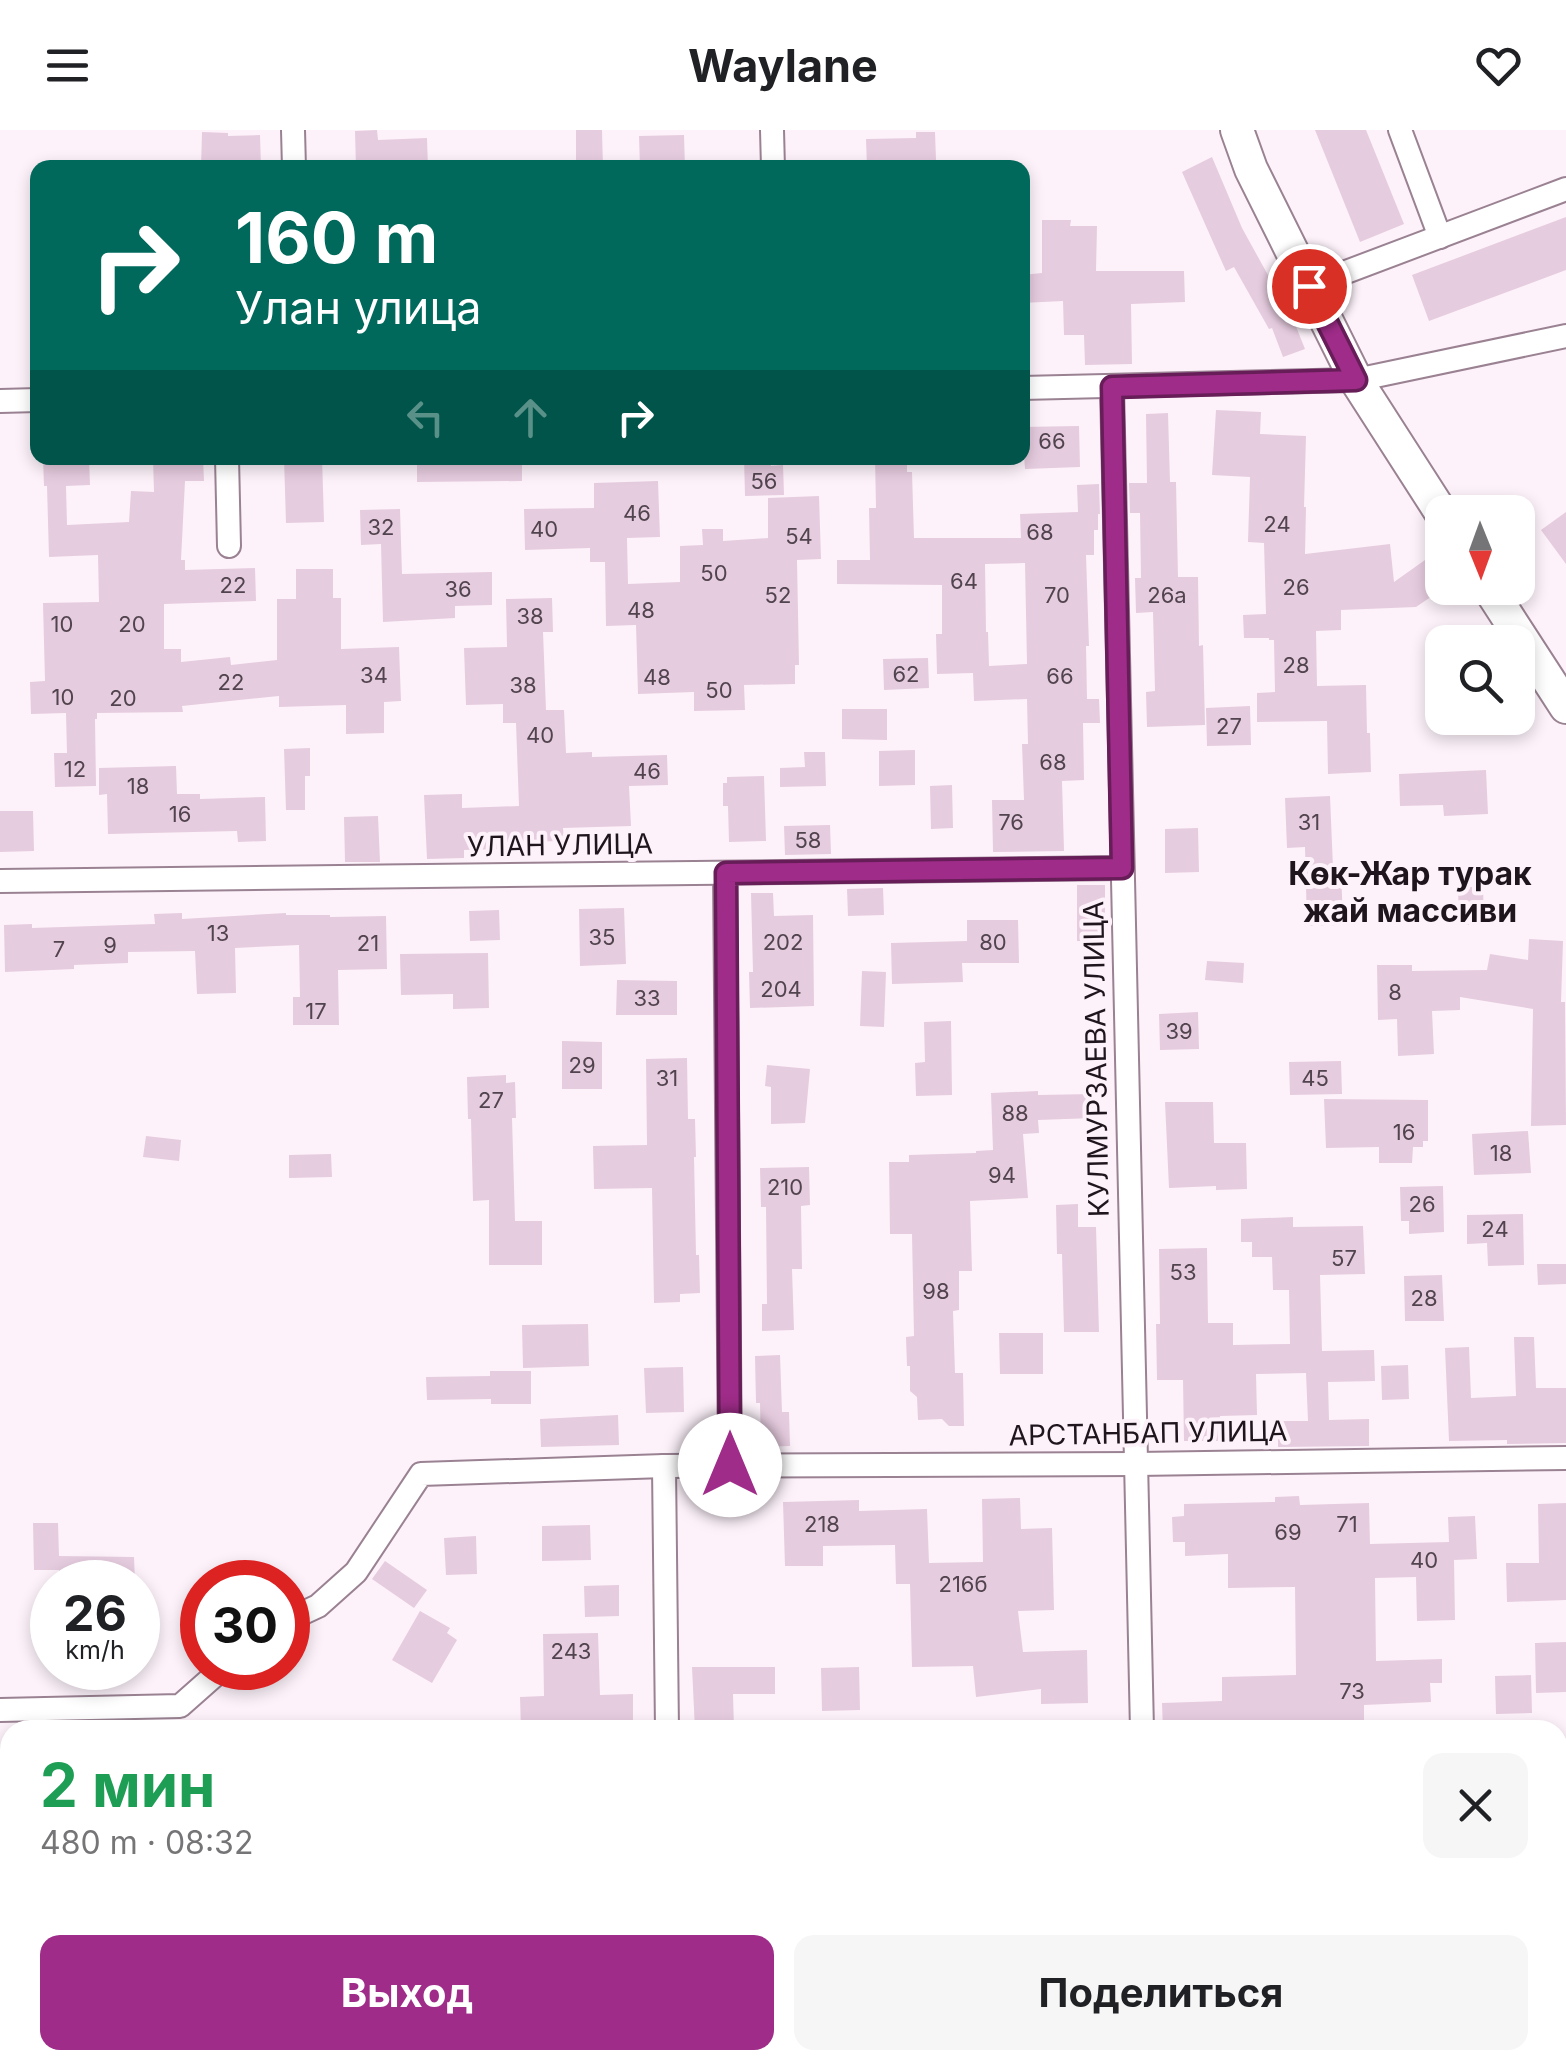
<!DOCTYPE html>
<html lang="ru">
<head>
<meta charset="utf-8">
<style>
  :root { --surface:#fff; --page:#f6f6f6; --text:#202124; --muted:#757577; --accent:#9e2c88 }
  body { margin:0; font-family:Inter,sans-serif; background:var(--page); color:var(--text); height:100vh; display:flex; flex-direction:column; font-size:38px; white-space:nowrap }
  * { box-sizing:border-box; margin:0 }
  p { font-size:32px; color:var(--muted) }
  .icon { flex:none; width:55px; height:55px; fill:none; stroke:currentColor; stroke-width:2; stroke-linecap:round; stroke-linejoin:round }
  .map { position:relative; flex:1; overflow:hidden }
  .sheet { position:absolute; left:0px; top:1590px; width:1568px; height:350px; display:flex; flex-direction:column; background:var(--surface); border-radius:30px 30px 0 0; box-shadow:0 5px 15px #0003 }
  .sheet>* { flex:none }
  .top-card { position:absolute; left:30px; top:30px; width:1000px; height:305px; border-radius:20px; box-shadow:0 5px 15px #0003; background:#00695c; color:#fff; overflow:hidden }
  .needle { width:65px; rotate:179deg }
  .fabs { position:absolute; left:1425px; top:365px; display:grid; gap:20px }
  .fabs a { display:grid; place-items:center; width:110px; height:110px; border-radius:20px; background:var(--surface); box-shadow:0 5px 15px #0003; font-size:50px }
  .speed { position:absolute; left:30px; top:1430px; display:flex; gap:20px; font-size:50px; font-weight:700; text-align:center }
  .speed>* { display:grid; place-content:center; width:130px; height:130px; border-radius:50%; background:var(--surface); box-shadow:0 5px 15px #0003; line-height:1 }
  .speed small { font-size:25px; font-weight:400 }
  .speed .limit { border:15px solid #d22; background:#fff; color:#111 }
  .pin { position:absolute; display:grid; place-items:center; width:85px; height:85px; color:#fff; margin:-42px; border:5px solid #fff; border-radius:50%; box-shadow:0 2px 10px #0007 }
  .me { position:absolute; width:110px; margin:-55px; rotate:0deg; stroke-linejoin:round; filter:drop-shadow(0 0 8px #0008) }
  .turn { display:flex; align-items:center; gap:35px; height:210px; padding:0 40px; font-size:45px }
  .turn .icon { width:130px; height:130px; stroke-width:2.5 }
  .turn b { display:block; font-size:70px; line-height:85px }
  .lanes { display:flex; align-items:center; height:95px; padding:0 40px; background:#0003; justify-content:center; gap:50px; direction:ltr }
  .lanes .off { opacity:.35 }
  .round { display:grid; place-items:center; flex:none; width:105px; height:105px; border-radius:20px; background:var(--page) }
  .overview { display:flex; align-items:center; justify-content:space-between; height:170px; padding:0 40px }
  h1 { font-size:60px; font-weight:700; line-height:75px; color:#1e9e55 }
  .button { display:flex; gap:20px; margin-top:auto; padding:20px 40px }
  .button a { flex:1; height:115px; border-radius:20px; background:var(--accent); color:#fff; font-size:40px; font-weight:700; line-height:115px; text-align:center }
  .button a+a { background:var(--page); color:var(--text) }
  header { display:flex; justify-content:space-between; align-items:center; height:130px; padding:0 40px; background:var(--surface); font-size:45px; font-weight:700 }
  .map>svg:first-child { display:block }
</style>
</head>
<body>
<header><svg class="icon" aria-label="menu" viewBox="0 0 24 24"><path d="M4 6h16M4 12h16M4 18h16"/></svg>Waylane<svg class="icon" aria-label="heart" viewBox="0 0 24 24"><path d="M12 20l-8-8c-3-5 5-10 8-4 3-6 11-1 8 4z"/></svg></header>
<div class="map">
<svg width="1566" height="1940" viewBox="0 0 1566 1940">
  <rect width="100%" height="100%" fill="#fdf2fa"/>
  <g fill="#e6ccdf" fill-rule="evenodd">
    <path d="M377 0 378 10 427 8 428 38H356L355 1Z"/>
    <path d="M576 0H602L603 38H576Z"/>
    <path d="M1315 0H1366L1404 94 1360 112Z"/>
    <path d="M202 2 228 3V6L260 5 261 38H201Z"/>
    <path d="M916 2H935L936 30H906V38H867L866 9 916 8Z"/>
    <path d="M684 5 685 38H640L639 6Z"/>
    <path d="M1212 27 1242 98 1295 194 1305 219 1283 227 1272 198 1269 199 1234 137 1226 141 1213 112 1182 42Z"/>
    <path d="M1566 87V140L1429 191 1412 145Z"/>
    <path d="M1042 90H1071L1070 96H1097L1096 141H1184L1185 172 1131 174 1132 234 1085 235 1084 205H1064L1063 171 1022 173V145L1042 143Z"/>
    <path d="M1216 280 1261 282 1260 304 1306 306 1304 377H1306L1305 424 1390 414 1394 452 1425 430 1444 458 1416 477 1341 480V500L1316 501 1317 556 1366 555 1367 603H1370L1371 642 1328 644 1327 591 1257 592V563L1275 562 1274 510H1269V508H1244L1243 485 1266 484 1264 413 1248 412 1250 347 1212 345Z"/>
    <path d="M1168 283 1170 352H1176L1178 447H1198L1199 516 1203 515 1205 595 1147 597 1146 562 1155 561 1153 482 1136 483 1135 448H1141L1140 383H1130L1129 353H1147L1146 284Z"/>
    <path d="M1079 296 1080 337 1025 339 1022 297Z"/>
    <path d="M43 328H89L90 355 66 356 67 395 129 392 131 361 154 362 153 328H203L204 351H185L181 430H185V440L255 438 256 471 164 474V519H181V532L230 527 231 535 277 530V469H296V439H333V468H341V519L399 517 401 571 384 572V603L346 604V575L279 577V566L182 576 183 582 97 583V589H95L96 656 55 657 54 623H67L66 583 31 584 30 552 45 551 43 473 99 472 98 425 49 427 47 356H44Z"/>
    <path d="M284 328H322L324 392 286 393Z"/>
    <path d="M417 328H522V351L417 352Z"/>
    <path d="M744 328H770L771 336 783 335 784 365 745 366Z"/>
    <path d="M875 328H907V342H912L914 408H1021L1020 384 1078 382 1077 355 1099 354 1100 384H1098V400H1094V425H1086L1089 516H1086L1087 569H1099L1100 593H1083L1084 650 1062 651 1064 721 993 722 992 670H1024L1022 614H1028L1027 569 974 571 973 543 937 544 936 504H942V455L837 454V430H870L869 378H876ZM1025 433 1027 534 989 536 988 502H986L985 434Z"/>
    <path d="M658 351 660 407 627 408 628 454 680 452V416L703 415 702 399H723V411L768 408V368L819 366 821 429 797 430 799 535H795V554L744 555 745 580 694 581V562L638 564 636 495 606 496 605 432H590V418L525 420 524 379 594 378V353Z"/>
    <path d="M400 379 402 444 492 442V475L455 476V488L383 492 381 414 361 415 360 380Z"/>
    <path d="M1566 382V434L1541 400Z"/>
    <path d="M552 468 553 502H543L546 580H564L566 623 592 622V627L667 625 668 655 629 656 631 696 563 698 564 711 503 712V719L464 720V728L427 729 424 665 462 664V678L519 676 516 593H503V574L466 575 464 518 507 517 506 469Z"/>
    <path d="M928 528 929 558 884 560 883 529Z"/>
    <path d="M1250 576 1251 615 1207 616 1206 578Z"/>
    <path d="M842 579H887V610L842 609Z"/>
    <path d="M310 618V646H305V680H286L284 619Z"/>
    <path d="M915 620V655L879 656V621Z"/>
    <path d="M804 622H825L826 656 780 657V638L805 637Z"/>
    <path d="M176 636 177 664H200V669L265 667 266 711 238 712 237 701 108 704 107 664 99 665V638Z"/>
    <path d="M1486 640 1488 684 1444 686 1443 675 1400 676 1399 644Z"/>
    <path d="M764 646 766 711 729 712 728 676H723V653H727V647Z"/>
    <path d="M952 655 953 698 931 699 930 656Z"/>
    <path d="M1330 666 1333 738H1341L1343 795 1307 796 1305 717 1287 718 1285 668Z"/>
    <path d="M0 681H33L34 721 0 722Z"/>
    <path d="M378 686 380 732H345L344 687Z"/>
    <path d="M830 695 831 724 785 725 784 696Z"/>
    <path d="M1198 698 1199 742 1165 743V699Z"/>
    <rect x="1077" y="755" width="28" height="56"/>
    <path d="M1458 757H1483L1484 795H1459Z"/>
    <path d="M883 758 884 785 848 786 847 759Z"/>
    <path d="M751 763H773L774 786 813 785 814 876 750 878 749 842H753Z"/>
    <path d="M624 778 626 834 580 836 579 779Z"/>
    <path d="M499 780 500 810 470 811 469 781Z"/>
    <path d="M182 783V789L286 783V785H330V787L386 786 387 839 338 840 339 895H293V867H300L299 815 235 818 236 863 197 864 195 821 128 822V833L74 835V839L5 842 4 795 32 794V798L155 794 154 784Z"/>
    <path d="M967 790H1018L1019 833H962L963 852 892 854 891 813 967 811Z"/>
    <path d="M1529 809 1563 811 1561 872H1565L1566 995 1531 996 1533 879 1460 867V880L1432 881 1434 924 1398 926 1397 889 1378 890 1377 835H1412V841L1487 840 1490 824 1528 830Z"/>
    <path d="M488 823 489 878 453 879V864L401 865 400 824Z"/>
    <path d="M1207 831 1244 833 1243 853 1205 850Z"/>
    <path d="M862 841 886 842 884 897 860 896Z"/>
    <path d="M617 850 677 851V885H616Z"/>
    <path d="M1198 882 1199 919 1160 920 1159 884Z"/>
    <path d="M951 891 952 965 916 966 915 933 925 932 924 892Z"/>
    <path d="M562 911 602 912V959H562Z"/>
    <path d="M687 928 688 989H695L696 1027H694L696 1125H699L700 1163 680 1164V1172L654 1173 652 1058 594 1059 593 1016 647 1015 646 929Z"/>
    <path d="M1341 931 1342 964 1290 965 1289 932Z"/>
    <path d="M767 935 810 939 805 993 771 994V957L765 956Z"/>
    <path d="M506 945V953L515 952 516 988H512L515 1091H542V1135H489V1070L473 1071 471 989H468L467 947Z"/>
    <path d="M1038 961V965L1094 964V988L1038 990 1039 1003 1023 1004 1028 1068 970 1071 972 1141H959V1180L953 1181 955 1243H963L964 1296H949L942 1289 918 1290 917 1267 910 1261V1236H907L906 1207 914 1206 912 1104H890L889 1032H909V1025L976 1023V1021L993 1020 991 963Z"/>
    <path d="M1324 969 1428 970V1011H1423V1017H1413L1412 1033H1379V1017L1326 1018Z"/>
    <path d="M1165 972H1213L1214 1013H1246L1247 1059 1216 1060V1056L1169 1058Z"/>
    <path d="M1528 1001 1531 1043 1474 1045 1472 1004Z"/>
    <path d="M146 1006 181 1010 179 1031 143 1027Z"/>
    <path d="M331 1024 332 1047 289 1048V1025Z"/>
    <path d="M809 1037 810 1075 801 1076 802 1139H792L794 1200 762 1201V1174H767L766 1077H761L760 1038Z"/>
    <path d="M1443 1056 1444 1102 1409 1104V1091H1401L1400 1057Z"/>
    <path d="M1078 1074V1097H1096L1099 1202H1064L1062 1124H1057L1056 1075Z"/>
    <path d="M1523 1084 1524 1135 1488 1136 1487 1113 1467 1114V1085Z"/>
    <path d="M1293 1087V1097L1363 1096 1365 1144 1320 1145 1322 1221 1374 1220 1375 1251 1328 1252 1329 1290 1369 1289V1316L1278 1317V1291H1308L1306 1243 1256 1244 1257 1285 1220 1286V1311H1184L1183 1250H1157L1156 1194H1160L1159 1119 1207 1118 1208 1193H1233V1215L1290 1214 1289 1160H1273L1272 1127H1252V1112H1241V1089Z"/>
    <path d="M1537 1134H1566V1154L1538 1155Z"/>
    <path d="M1442 1145 1444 1191H1405L1404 1146Z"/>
    <path d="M588 1194 589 1236 523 1238 522 1195Z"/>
    <path d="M999 1203H1043V1244H1000Z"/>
    <path d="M1514 1207H1534L1536 1258H1566V1313L1507 1314V1310L1449 1311 1445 1218 1469 1217 1471 1268 1516 1266Z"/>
    <path d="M780 1225 782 1282H789L790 1316 761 1317 760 1273H756L755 1226Z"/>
    <path d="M1408 1235 1409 1269 1382 1270 1381 1236Z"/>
    <path d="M683 1237 684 1282 646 1283 644 1238Z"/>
    <path d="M490 1241H531V1274H491V1269L427 1270 426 1247 490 1246Z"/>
    <path d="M618 1285 619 1315 541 1317 540 1289Z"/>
    <path d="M1299 1366 1300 1375 1369 1373 1370 1414 1449 1412 1448 1387 1475 1386 1477 1429 1454 1430 1455 1490 1417 1491 1416 1447 1375 1448 1376 1531 1442 1529V1553H1430L1431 1572 1364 1575V1600H1163L1162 1573 1222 1571V1547L1296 1545 1295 1457 1228 1458V1424L1185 1426V1412H1173L1172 1387 1184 1386V1374L1275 1372V1367Z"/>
    <path d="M1020 1368 1021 1399 1052 1398 1054 1480 1018 1481 1023 1522 1087 1520 1088 1573 1041 1574V1559L976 1567 973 1536 912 1537 910 1454H896L895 1415 823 1416V1436H785L783 1372 859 1370V1381L927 1379 929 1433 983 1432 982 1369Z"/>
    <path d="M1566 1373V1470L1507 1472 1506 1433H1539L1538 1374Z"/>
    <path d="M33 1393H58L59 1426 134 1427 135 1452H59V1440H34Z"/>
    <path d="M590 1395 591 1430 542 1431V1396Z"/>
    <path d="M476 1406 477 1444 446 1445 444 1408Z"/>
    <path d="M385 1431 427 1460 414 1478 372 1449Z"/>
    <path d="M619 1455V1486L585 1487 584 1456Z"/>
    <path d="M420 1481 450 1498 447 1503 457 1510 432 1553 392 1530Z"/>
    <path d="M598 1503 600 1565 633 1564V1597L521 1600 520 1567 544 1566 543 1504Z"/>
    <path d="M1566 1512V1562L1536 1563 1535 1513Z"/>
    <path d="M692 1537H775V1564H733L734 1600H695Z"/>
    <path d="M859 1537 860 1580 822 1581 821 1538Z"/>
    <path d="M1531 1545 1532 1583 1496 1584 1495 1546Z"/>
  </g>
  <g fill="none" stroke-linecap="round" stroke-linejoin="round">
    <g stroke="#9a8293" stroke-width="26">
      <g id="street">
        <path d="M293 0 294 38"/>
        <path d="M772 0 773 38"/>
        <path d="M1400 0 1440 107"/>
        <path d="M1309 156 1566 59"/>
        <path d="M1112 257 1142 1600"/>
        <path d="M1022 258 1356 250 1566 206"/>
        <path d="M0 271 38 270"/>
        <path d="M227 328 229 416"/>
        <path d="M725 743 730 1335"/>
        <path d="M0 751 1121 738"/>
        <path d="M664 1336 667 1600"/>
        <path d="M288 1490 318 1476 356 1442 421 1344 664 1336 1137 1334 1566 1328"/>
        <path d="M0 1580 180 1576 223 1538"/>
        <path d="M186 1930V1940"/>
        <path d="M671 1930V1940"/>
        <path d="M1147 1930 1148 1940"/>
      </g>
    </g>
    <g stroke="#9a8293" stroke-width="36">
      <g id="secondary">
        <path d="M1237 0 1251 39 1356 250 1442 384"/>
        <path d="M1489 458 1566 577"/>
      </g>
    </g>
    <use href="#street" stroke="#fff" stroke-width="22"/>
    <use href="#secondary" stroke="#fff" stroke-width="32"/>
  </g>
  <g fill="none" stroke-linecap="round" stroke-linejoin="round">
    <g stroke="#671d58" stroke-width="25">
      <path id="route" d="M730 1335 726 743 1122 738 1112 257 1356 250 1309 156"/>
    </g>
    <use href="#route" stroke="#9e2c88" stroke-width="18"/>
  </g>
  <g text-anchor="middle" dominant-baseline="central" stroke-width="8" stroke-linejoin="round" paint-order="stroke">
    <g font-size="22" fill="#51444e">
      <text x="1052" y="311">66</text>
      <text x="764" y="351">56</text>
      <text x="637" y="383">46</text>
      <text x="1277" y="394">24</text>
      <text x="381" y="397">32</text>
      <text x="544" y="399">40</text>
      <text x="1040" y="402">68</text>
      <text x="799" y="406">54</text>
      <text x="714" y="443">50</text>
      <text x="964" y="451">64</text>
      <text x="233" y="455">22</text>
      <text x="1296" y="457">26</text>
      <text x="458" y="459">36</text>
      <text x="778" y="465">52</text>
      <text x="1057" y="465">70</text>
      <text x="1167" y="465">26а</text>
      <text x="641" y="480">48</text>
      <text x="530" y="486">38</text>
      <text x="62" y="494">10</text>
      <text x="132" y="494">20</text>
      <text x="1296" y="535">28</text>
      <text x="906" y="544">62</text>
      <text x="374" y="545">34</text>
      <text x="1060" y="546">66</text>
      <text x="657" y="547">48</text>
      <text x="231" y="552">22</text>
      <text x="523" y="555">38</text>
      <text x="719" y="560">50</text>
      <text x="63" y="567">10</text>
      <text x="123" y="568">20</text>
      <text x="1229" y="596">27</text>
      <text x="540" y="605">40</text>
      <text x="1053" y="632">68</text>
      <text x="75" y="639">12</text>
      <text x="647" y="641">46</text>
      <text x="138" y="656">18</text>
      <text x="180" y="684">16</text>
      <text x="1011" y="692">76</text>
      <text x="1309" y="692">31</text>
      <text x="808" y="710">58</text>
      <text x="218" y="803">13</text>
      <text x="602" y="807">35</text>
      <text x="783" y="812">202</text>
      <text x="993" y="812">80</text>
      <text x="368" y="813">21</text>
      <text x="110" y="815">9</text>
      <text x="59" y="819">7</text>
      <text x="781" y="859">204</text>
      <text x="1395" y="862">8</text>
      <text x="647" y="868">33</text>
      <text x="316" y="881">17</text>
      <text x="1179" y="901">39</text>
      <text x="582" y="935">29</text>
      <text x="667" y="948">31</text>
      <text x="1315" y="948">45</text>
      <text x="491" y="970">27</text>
      <text x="1015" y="983">88</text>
      <text x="1404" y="1002">16</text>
      <text x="1501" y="1023">18</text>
      <text x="1002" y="1045">94</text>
      <text x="785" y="1057">210</text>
      <text x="1422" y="1074">26</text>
      <text x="1495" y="1099">24</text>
      <text x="1344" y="1128">57</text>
      <text x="1183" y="1142">53</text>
      <text x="936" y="1161">98</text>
      <text x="1424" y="1168">28</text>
      <text x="822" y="1394">218</text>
      <text x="1347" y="1394">71</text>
      <text x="1288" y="1402">69</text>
      <text x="1424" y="1430">40</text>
      <text x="963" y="1454">216б</text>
      <text x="571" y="1521">243</text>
      <text x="1352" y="1561">73</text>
    </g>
    <g font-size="28" fill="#1f161d" stroke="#fdf2fa">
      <text transform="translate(560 715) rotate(-1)">УЛАН УЛИЦА</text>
      <text transform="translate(1096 929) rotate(-91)">КУЛМУРЗАЕВА УЛИЦА</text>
      <text transform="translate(1148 1303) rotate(-1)">АРСТАНБАП УЛИЦА</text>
    </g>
    <g font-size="32" font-weight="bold" fill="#1f161d" stroke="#fdf2fa">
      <text x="1410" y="743">Көк-Жар турак<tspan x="1410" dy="37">жай массиви</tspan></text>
    </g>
  </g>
</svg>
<div class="fabs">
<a><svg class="needle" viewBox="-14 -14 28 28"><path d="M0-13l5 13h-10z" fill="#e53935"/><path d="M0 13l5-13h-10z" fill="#757577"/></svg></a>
<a><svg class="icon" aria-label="search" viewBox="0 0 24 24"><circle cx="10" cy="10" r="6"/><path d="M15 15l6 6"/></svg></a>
</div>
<div class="speed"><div>26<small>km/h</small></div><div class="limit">30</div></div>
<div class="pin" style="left:1309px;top:156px;background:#d93025"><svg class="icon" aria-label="arrive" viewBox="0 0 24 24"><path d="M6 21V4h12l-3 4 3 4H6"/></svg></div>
<svg class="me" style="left:730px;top:1335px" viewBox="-20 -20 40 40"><circle r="19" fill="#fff"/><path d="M0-13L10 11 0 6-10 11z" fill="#9e2c88"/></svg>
<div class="top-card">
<div class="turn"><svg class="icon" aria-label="right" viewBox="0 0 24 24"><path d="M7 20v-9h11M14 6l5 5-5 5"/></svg><div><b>160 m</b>Улан улица</div></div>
<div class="lanes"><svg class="icon off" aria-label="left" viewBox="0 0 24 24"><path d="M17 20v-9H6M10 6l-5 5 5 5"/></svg><svg class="icon off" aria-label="ahead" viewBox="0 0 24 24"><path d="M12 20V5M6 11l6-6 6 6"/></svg><svg class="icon" aria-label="right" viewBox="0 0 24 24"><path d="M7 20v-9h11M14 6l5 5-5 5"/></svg></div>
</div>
<section class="sheet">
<div class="overview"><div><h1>2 мин</h1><p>480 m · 08:32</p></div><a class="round"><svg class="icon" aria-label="close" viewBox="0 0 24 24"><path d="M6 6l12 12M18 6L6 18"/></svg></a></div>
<div class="button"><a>Выход</a><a>Поделиться</a></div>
</section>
</div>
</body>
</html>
